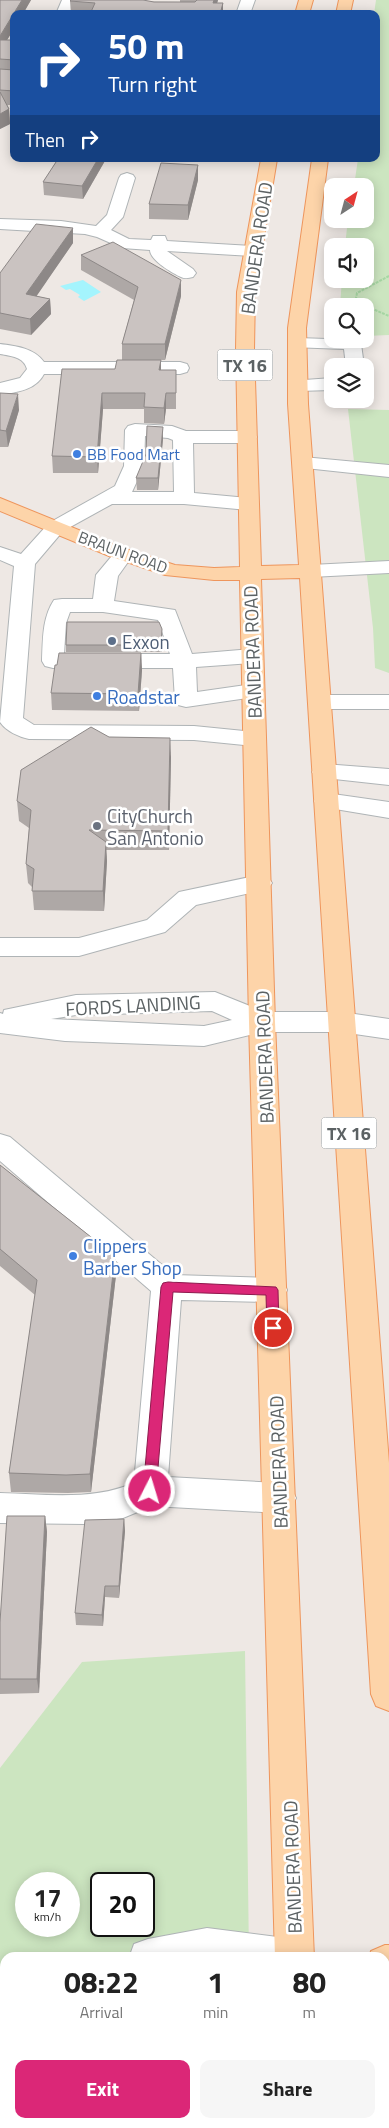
<!DOCTYPE html>
<html lang="en">
<head>
<meta charset="utf-8">
<style>
  :root { --surface:#fff; --page:#f6f6f6; --text:#222; --muted:#767676; --accent:#db2777 }
  body { margin:0; font-family:"Titillium Web",sans-serif; background:var(--page); color:var(--text); height:100vh; display:flex; flex-direction:column; font-size:19px; white-space:nowrap }
  * { box-sizing:border-box; margin:0 }
  p { font-size:16px; color:var(--muted) }
  .icon { flex:none; width:28px; height:28px; fill:none; stroke:currentColor; stroke-width:2; stroke-linecap:round; stroke-linejoin:round }
  .map { position:relative; flex:1; overflow:hidden }
  .sheet { position:absolute; left:0px; top:1952px; width:390px; height:176px; display:flex; flex-direction:column; background:var(--surface); border-radius:15px 15px 0 0; box-shadow:0 2px 12px #0003 }
  .sheet>* { flex:none }
  .hud { position:absolute; left:10px; top:10px; width:370px; height:152px; border-radius:10px; box-shadow:0 2px 12px #0003; background:#1a4fa0; color:#fff; overflow:hidden }
  .needle { width:32px; rotate:36deg }
  .tools { position:absolute; left:324px; top:178px; display:grid; gap:10px }
  .tools a { display:grid; place-items:center; width:50px; height:50px; border-radius:10px; background:var(--surface); box-shadow:0 2px 12px #0003; font-size:25px }
  .speed { position:absolute; left:15px; top:1872px; display:flex; gap:10px; font-size:25px; font-weight:700; text-align:center }
  .speed>* { display:grid; place-content:center; width:65px; height:65px; border-radius:50%; background:var(--surface); box-shadow:0 2px 12px #0003; line-height:1 }
  .speed small { font-size:12px; font-weight:400 }
  .speed .limit { border:2px solid #111; border-radius:8px; background:#fff; color:#111 }
  .pin { position:absolute; display:grid; place-items:center; width:42px; height:42px; color:#fff; margin:-21px; border:2px solid #fff; border-radius:50%; box-shadow:0 1px 5px #0007 }
  .me { position:absolute; width:55px; margin:-28px; rotate:5deg; stroke-linejoin:round; filter:drop-shadow(0 0 4px #0008) }
  .turn { display:flex; align-items:center; gap:18px; height:105px; padding:0 15px; font-size:22px }
  .turn .icon { width:65px; height:65px; stroke-width:2.5 }
  .turn b { display:block; font-size:35px; line-height:42px }
  .then { display:flex; align-items:center; height:48px; padding:0 15px; background:#0003; gap:10px; font-size:19px }
  .eta { display:flex; justify-content:space-evenly; align-items:center; height:85px; text-align:center }
  .eta b { font-size:30px; font-weight:700; line-height:35px }
  .cta { display:flex; gap:10px; margin-top:auto; padding:10px 15px }
  .cta a { flex:1; height:58px; border-radius:10px; background:var(--accent); color:#fff; font-size:20px; font-weight:700; line-height:58px; text-align:center }
  .cta a+a { background:var(--page); color:var(--text) }
  .map>svg:first-child { display:block }
</style>
</head>
<body>
<div class="map">
<svg width="389" height="2128" viewBox="0 0 389 2128">
  <rect width="100%" height="100%" fill="#eee8e4"/>
  <g fill="#cce5c0" fill-rule="evenodd">
    <path d="M376 0H389V335L365 336V306H340L342 279H365V246H345L348 219H365V186H354L358 159H376V14H374Z"/>
    <path d="M348 409 389 410V673L375 668 373 628Z"/>
    <path d="M245 1651 249 1957 5 1958V2124H251V2128H0V1768L82 1662ZM26 1884H69V1926H26ZM101 1884H144V1926H101Z"/>
  </g>
  <path fill="#a4f4fd" d="M83 280 101 292 84 301 78 297 80 295 70 289 66 290 60 286Z"/>
  <g fill="none" stroke-linecap="round" stroke-linejoin="round">
    <g stroke="#afb4b6" stroke-width="2">
      <g id="minor">
        <path d="M62 0H76L70 14H56Z"/>
        <path d="M241 0H255L250 14H236Z"/>
        <path d="M127 173 133 175 135 178 123 217 111 230 129 239 151 240 153 236H165L167 241 252 246 258 247 261 251 258 255 252 256 167 251 193 269 196 273 193 277C189 278 185 279 181 277 172 273 150 260 150 250L122 248 97 237 85 234 0 229V219L61 221 96 226 107 215 119 178 121 175Z"/>
        <path d="M297 338 358 340 361 344 364 366H346L344 349 291 347 288 343 291 339Z"/>
        <path d="M0 344C16 346 34 348 44 362H180L187 364 189 368 187 372 180 374H44C36 390 17 392 0 395V383L20 378 27 369C24 357 11 356 0 354Z"/>
        <path d="M332 378V390L298 391 291 389 289 385 291 381Z"/>
        <path d="M135 424 172 426 186 431H247L254 433 257 437 254 441 247 443H193L194 493 248 498 255 500 258 504 255 508 248 510 184 504H112L63 531 35 564 23 718 34 725 194 726 254 732 262 734 266 739 262 744 254 746 194 740 29 739C19 737 6 731 0 722L14 566 0 560V547L21 554 49 523 115 486 124 466 125 430 128 426ZM145 436 168 438 173 440 174 492H132L144 466Z"/>
        <path d="M303 457 389 465V477L296 467 293 463 296 459Z"/>
        <path d="M123 549 130 551 133 555 118 576 114 601 175 610 192 654 252 649 260 651 263 656 260 661 252 663 196 667 197 692 253 684 261 686 264 691 261 696 186 707 178 705 175 700 173 668H53L45 666 42 661C43 640 42 618 54 600L62 599H93L96 575 116 551ZM70 612H103L158 620 170 654H64L66 623Z"/>
        <path d="M389 561V573L311 577 304 575 300 571 304 567 311 565Z"/>
        <path d="M319 695H389V709H319L311 707 308 702 311 697Z"/>
        <path d="M324 764 389 769V785L316 777 312 772 316 767Z"/>
        <path d="M326 793 389 802V818L317 806 314 801 317 796Z"/>
        <path d="M259 875 268 877 272 883 268 889 196 905 165 932 79 956H0V938H79L147 920 179 892Z"/>
        <path d="M215 992 265 1012H341L389 1019V1039L341 1032H262L204 1046 65 1041 0 1033V1013L3 1014 4 1010 76 995ZM212 1011 232 1020 204 1026 51 1019 76 1015Z"/>
        <path d="M0 1134 10 1137 174 1275 272 1278 283 1281 287 1290 283 1299 272 1302 181 1300 168 1477 279 1483 291 1488 296 1498 291 1508 279 1513 152 1506 123 1518 85 1524 0 1523V1493C44 1494 93 1501 134 1483L151 1291 0 1161Z"/>
        <path d="M207 1928 293 1939 307 1944 312 1958H129L134 1944 148 1939Z"/>
        <path d="M5 2099V2124H24L22 2128H0V2102Z"/>
      </g>
    </g>
    <g stroke="#ee955c" stroke-width="2">
      <g id="major">
        <path d="M299 0H313L309 14H295Z"/>
        <path d="M339 0H353L350 14H336Z"/>
        <path d="M261 159H277L255 292 254 349 261 566 299 565 288 404V328L312 159H328L306 328 308 404 389 1463V1711L376 1706 371 1694 300 578 261 579 275 1022 314 1958H275L249 1022 240 580H214L165 575 109 556 0 511V498L123 548 175 565 214 568 240 567 236 349 237 292Z"/>
        <path d="M385 1945H389V1985H385V1958H369L371 1951Z"/>
        <path d="M280 2124H320L321 2128H279Z"/>
      </g>
    </g>
    <path stroke="#a7d7a4" stroke-width="2" stroke-dasharray="3 1" stroke-linecap="butt" d="M389 276 357 293 356 298 361 304 389 316"/>
    <use href="#minor" fill="#fff" fill-rule="evenodd"/>
    <use href="#major" fill="#fdd4a9" fill-rule="evenodd"/>
  </g>
  <g fill="#aea8a6">
    <path d="M0 0H31L7 40H14V105H7L9 109 10 124 0 129Z"/>
    <path d="M180 0H218L217 3H223V14H71L70 1 180 2Z"/>
    <path d="M58 159H106L83 199 44 195 43 182Z"/>
    <path d="M198 165V180L188 220 149 219V204Z"/>
    <path d="M73 228V243L36 296 50 299 51 314 31 335 0 329V273Z"/>
    <path d="M81 255 181 296 165 360H161V370H176V409H166L164 424 144 423V409H103L98 473H53L52 456 122 360V344L134 300 81 270Z"/>
    <path d="M0 393 19 410 8 447H0Z"/>
    <path d="M163 439 158 490H137L136 478Z"/>
    <path d="M162 629V652H66V645Z"/>
    <path d="M141 653 142 670 139 711 52 710 51 693Z"/>
    <path d="M109 737 171 757 169 850H106L107 861 104 911 34 910 32 887 28 883 26 864 29 828 19 821 17 801Z"/>
    <path d="M0 1165 115 1256 116 1275 91 1492 68 1493 11 1492 9 1473 35 1295 0 1266Z"/>
    <path d="M45 1516 47 1532 39 1693 0 1694V1622Z"/>
    <path d="M124 1519 125 1531 119 1598 105 1597 103 1626 76 1625 75 1613Z"/>
  </g>
  <g fill="#8d8887">
    <path d="M22 0H31L23 14H14Z"/>
    <path d="M214 0H218L214 14 213 3Z"/>
    <path d="M223 3V14H220Z"/>
    <path d="M14 14V29L0 51V36Z"/>
    <path d="M9 109 10 124 0 129V114Z"/>
    <path d="M98 159H106L83 199 82 186Z"/>
    <path d="M198 165V180L188 220V205Z"/>
    <path d="M73 228V243L27 310 26 294Z"/>
    <path d="M181 280V296L165 360V344Z"/>
    <path d="M50 299 51 314 31 335 30 319Z"/>
    <path d="M161 360V376L159 370Z"/>
    <path d="M102 393 103 409 98 473 97 457Z"/>
    <path d="M166 393V409L164 424V408Z"/>
    <path d="M18 394 19 410 8 447 6 431Z"/>
    <path d="M163 427V439L158 490V478Z"/>
    <path d="M141 653 142 670 139 711 138 694Z"/>
    <path d="M170 738 171 757 169 850 168 831Z"/>
    <path d="M106 842 107 861 104 911 103 891Z"/>
    <path d="M115 1256 116 1275 91 1492 90 1474Z"/>
    <path d="M45 1516 47 1532 39 1693 37 1679Z"/>
    <path d="M124 1519 125 1531 119 1598V1586Z"/>
    <path d="M105 1586V1597L103 1626 102 1615Z"/>
  </g>
  <g fill="#cac3c1" stroke="#8d8887">
    <path d="M0 0H22L0 36Z"/>
    <path d="M71 0H143L154 2H195L197 0H214L213 3H223L220 14H90L95 3 70 1Z"/>
    <path d="M0 40H14V60L0 59Z"/>
    <path d="M0 69 14 70V91L0 90Z"/>
    <path d="M0 92 9 109 0 114Z"/>
    <path d="M58 159H98L82 186 43 182Z"/>
    <path d="M161 163 198 165 188 205 149 204Z"/>
    <path d="M36 224 73 228 26 294 50 299 30 319 0 313V273Z"/>
    <path d="M113 242 181 280 165 344H122L138 287 81 255Z"/>
    <path d="M117 360H161L159 370H176V393H166L164 408 144 407 145 393H102L97 457 52 456 62 369H115Z"/>
    <path d="M0 393 18 394 6 431 0 430Z"/>
    <path d="M147 426 163 427 158 478H136L146 454Z"/>
    <path d="M67 622H159L162 629 161 645H66Z"/>
    <path d="M59 653H141L138 694 51 693 55 665H57Z"/>
    <path d="M91 727 109 737 170 738 168 831 89 830 106 842 103 891H32L34 869 26 864 31 810 17 801 21 770Z"/>
    <path d="M0 1165 115 1256 90 1474 66 1475 9 1473 37 1280 0 1249Z"/>
    <path d="M7 1516H45L37 1679H0V1622Z"/>
    <path d="M124 1519 119 1586H105L102 1615 75 1613 85 1520Z"/>
  </g>
  <path fill="#db2777" stroke="#8e194d" d="M168 1282 276 1287 278 1290 279 1328 278 1332 273 1333 268 1332 267 1328 266 1295 173 1292 156 1491 154 1496 150 1497 145 1496 143 1491 161 1287 163 1283Z"/>
  <g fill="#3f7fe0" stroke="#fff" stroke-width="2">
    <circle cx="77" cy="454" r="5"/>
    <circle cx="97" cy="696" r="5"/>
    <circle cx="73" cy="1256" r="5"/>
  </g>
  <circle fill="#5c6f8a" stroke="#fff" stroke-width="2" cx="112" cy="641" r="5"/>
  <circle fill="#6b7280" stroke="#fff" stroke-width="2" cx="97" cy="826" r="5"/>
  <g text-anchor="middle" dominant-baseline="central" stroke-width="5" stroke-linejoin="round" paint-order="stroke">
    <g font-size="16" fill="#366cbe" stroke="#fff" text-anchor="start">
      <text x="87" y="454">BB Food Mart</text>
    </g>
    <g font-size="16" fill="#5c6264" stroke="#fff">
      <text transform="translate(123 552) rotate(20)">BRAUN ROAD</text>
    </g>
    <g fill="#fff" stroke="#8d9192" stroke-width="1">
      <rect x="217.5" y="349.5" width="55" height="31" rx="4"/>
      <rect x="321.5" y="1117.5" width="55" height="31" rx="4"/>
    </g>
    <g font-size="18" font-weight="bold" fill="#5c6264">
      <text x="245" y="365">TX 16</text>
      <text x="349" y="1133">TX 16</text>
    </g>
    <g font-size="19" fill="#5c6264" stroke="#fff">
      <text transform="translate(256 248) rotate(-82)">BANDERA ROAD</text>
      <text transform="translate(252 652) rotate(-92)">BANDERA ROAD</text>
      <text transform="translate(133 1005) rotate(-3)">FORDS LANDING</text>
      <text transform="translate(264 1057) rotate(-92)">BANDERA ROAD</text>
      <text transform="translate(278 1462) rotate(-92)">BANDERA ROAD</text>
      <text transform="translate(292 1867) rotate(-92)">BANDERA ROAD</text>
    </g>
    <g font-size="19" fill="#4e5e75" stroke="#fff" text-anchor="start">
      <text x="122" y="641">Exxon</text>
    </g>
    <g font-size="19" fill="#366cbe" stroke="#fff" text-anchor="start">
      <text x="107" y="696">Roadstar</text>
      <text x="83" y="1245">Clippers<tspan x="83" dy="22">Barber Shop</tspan></text>
    </g>
    <g font-size="19" fill="#5b616d" stroke="#fff" text-anchor="start">
      <text x="107" y="815">CityChurch<tspan x="107" dy="22">San Antonio</tspan></text>
    </g>
  </g>
</svg>
<div class="tools">
<a><svg class="needle" viewBox="-14 -14 28 28"><path d="M0-13l5 13h-10z" fill="#e53935"/><path d="M0 13l5-13h-10z" fill="#767676"/></svg></a>
<a><svg class="icon" aria-label="sound" viewBox="0 0 24 24"><path d="M4 9h4l5-4v14l-5-4H4zM17 9q2 3 0 6"/></svg></a>
<a><svg class="icon" aria-label="search" viewBox="0 0 24 24"><circle cx="10" cy="10" r="6"/><path d="M15 15l6 6"/></svg></a>
<a><svg class="icon" aria-label="layers" viewBox="0 0 24 24"><path d="M12 4l9 5-9 5-9-5zM3 14l9 5 9-5"/></svg></a>
</div>
<div class="speed"><div>17<small>km/h</small></div><div class="limit">20</div></div>
<div class="pin" style="left:273px;top:1328px;background:#d93025"><svg class="icon" aria-label="arrive" viewBox="0 0 24 24"><path d="M6 21V4h12l-3 4 3 4H6"/></svg></div>
<svg class="me" style="left:150px;top:1491px" viewBox="-20 -20 40 40"><circle r="17" fill="#db2777" stroke="#fff" stroke-width="3"/><path d="M0-11L8 9 0 5-8 9z" fill="#fff"/></svg>
<div class="hud">
<div class="turn"><svg class="icon" aria-label="right" viewBox="0 0 24 24"><path d="M7 20v-9h11M14 6l5 5-5 5"/></svg><div><b>50 m</b>Turn right</div></div>
<div class="then">Then<svg class="icon" aria-label="right" viewBox="0 0 24 24"><path d="M7 20v-9h11M14 6l5 5-5 5"/></svg></div>
</div>
<section class="sheet">
<div class="eta">
<div><b>08:22</b><p>Arrival</p></div>
<div><b>1</b><p>min</p></div>
<div><b>80</b><p>m</p></div>
</div>
<div class="cta"><a>Exit</a><a>Share</a></div>
</section>
</div>
</body>
</html>
